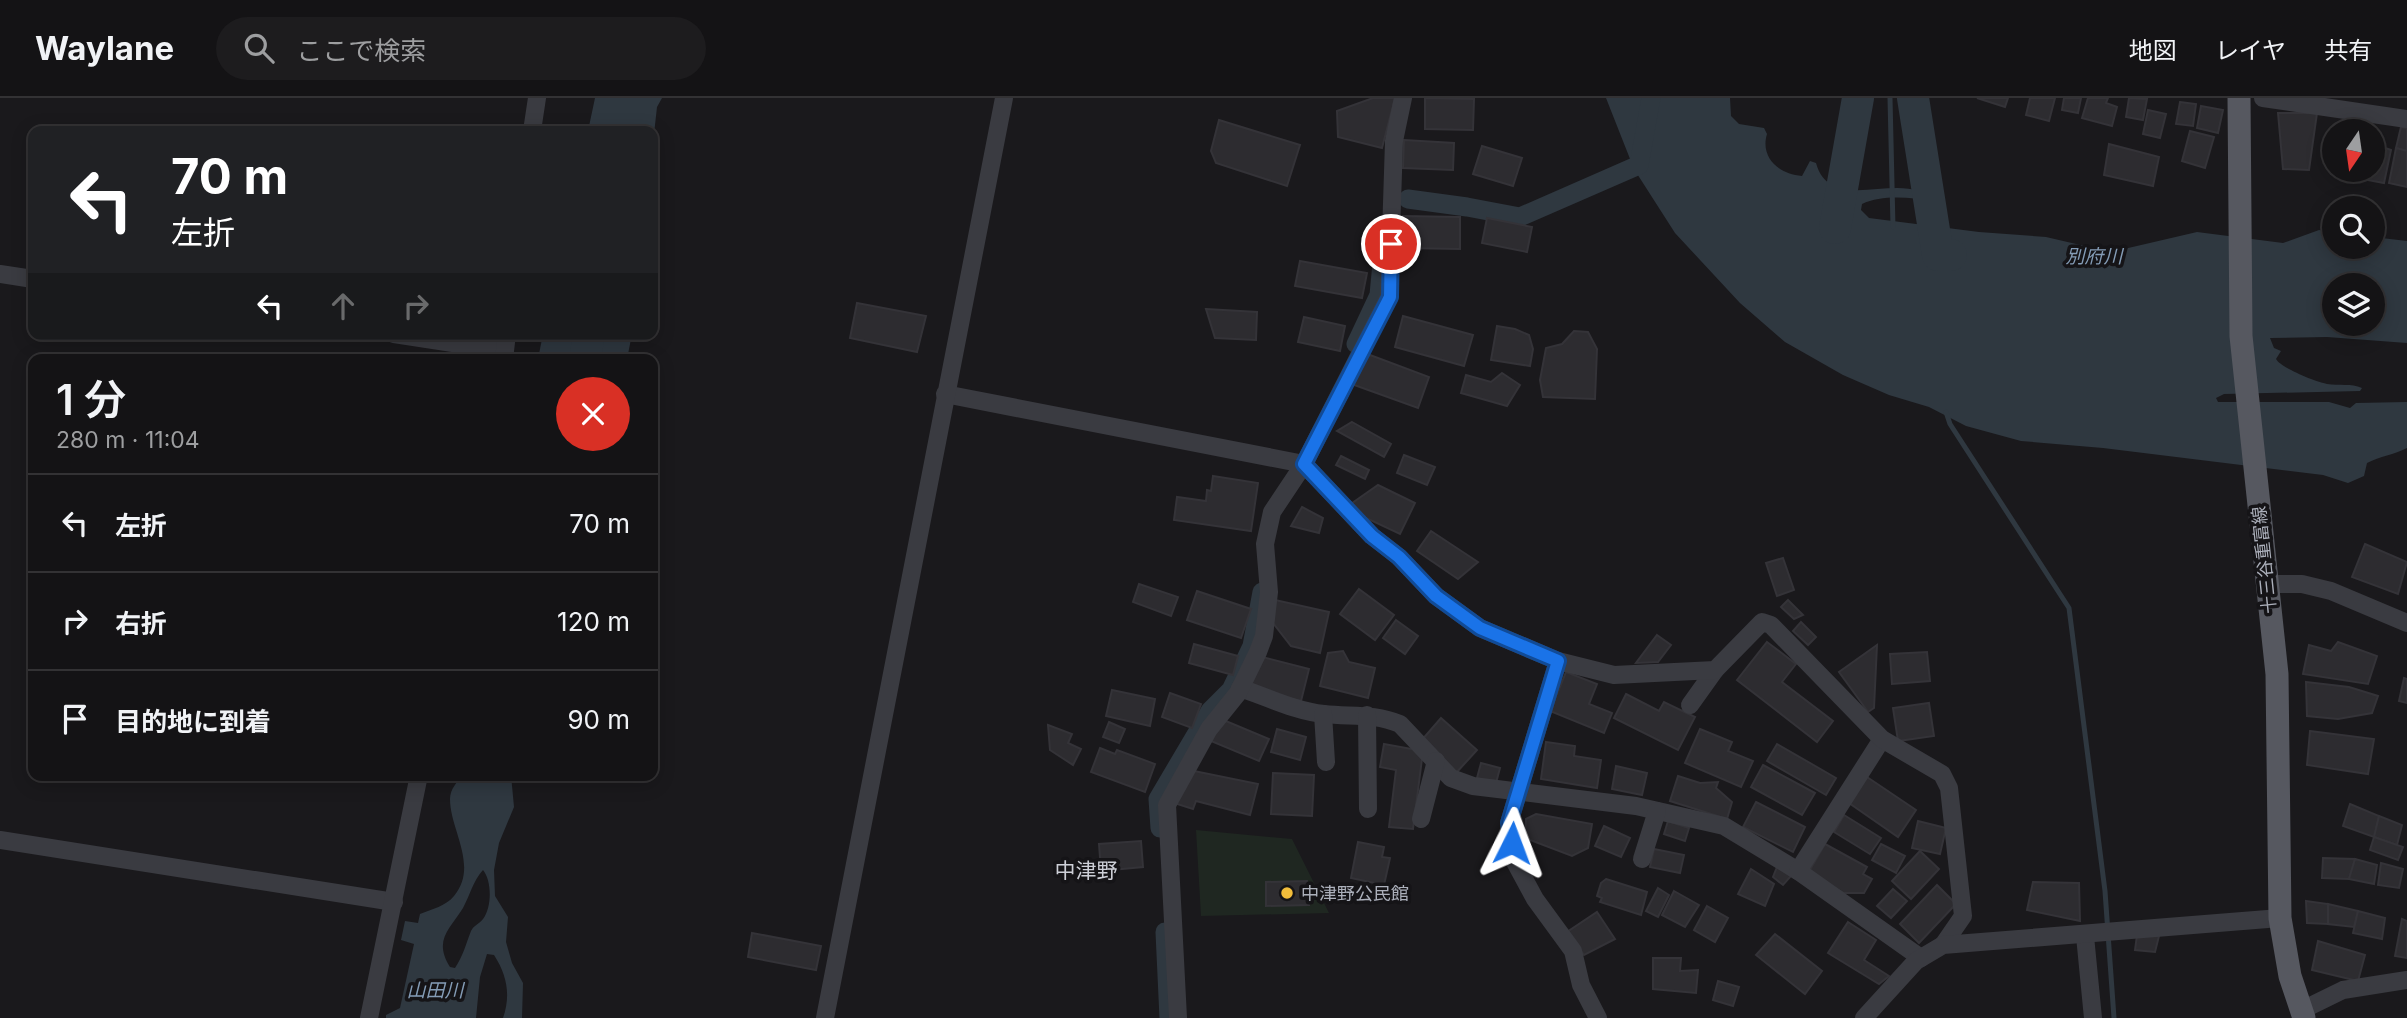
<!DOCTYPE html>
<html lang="ja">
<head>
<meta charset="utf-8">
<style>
  :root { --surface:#141315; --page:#1d1c1e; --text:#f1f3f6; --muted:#9d9ea0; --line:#333234 }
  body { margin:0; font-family:Inter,"Noto Sans JP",sans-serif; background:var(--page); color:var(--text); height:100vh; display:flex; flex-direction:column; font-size:26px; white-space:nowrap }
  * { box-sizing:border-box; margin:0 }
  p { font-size:23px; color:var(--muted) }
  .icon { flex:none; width:38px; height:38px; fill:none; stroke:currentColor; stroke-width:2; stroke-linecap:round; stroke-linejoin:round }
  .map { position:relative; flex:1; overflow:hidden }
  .side { position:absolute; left:28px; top:256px; width:630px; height:427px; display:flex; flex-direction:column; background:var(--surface); border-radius:14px; box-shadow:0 4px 18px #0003,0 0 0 2px var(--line) }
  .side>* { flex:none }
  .guide { position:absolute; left:28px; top:28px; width:630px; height:214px; border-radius:14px; box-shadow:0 4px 18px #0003,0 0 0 2px var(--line); background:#202124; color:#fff; overflow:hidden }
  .needle { width:46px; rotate:193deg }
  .controls { position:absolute; left:2322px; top:21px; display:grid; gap:14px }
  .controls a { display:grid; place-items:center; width:63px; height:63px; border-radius:50%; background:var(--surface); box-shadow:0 4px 18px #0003,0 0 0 2px var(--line); font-size:35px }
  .pin { position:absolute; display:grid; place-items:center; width:60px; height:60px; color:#fff; margin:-30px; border:4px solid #fff; border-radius:50%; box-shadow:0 2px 7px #0007 }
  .me { position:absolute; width:77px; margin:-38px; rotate:3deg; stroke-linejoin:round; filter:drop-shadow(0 0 5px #0008) }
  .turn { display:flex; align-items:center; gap:24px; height:147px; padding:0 28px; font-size:32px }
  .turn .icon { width:91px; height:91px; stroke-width:2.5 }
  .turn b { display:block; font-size:49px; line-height:60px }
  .lanes { display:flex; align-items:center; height:66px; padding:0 28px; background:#0003; justify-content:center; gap:35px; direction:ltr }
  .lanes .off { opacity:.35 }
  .round { display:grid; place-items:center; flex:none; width:74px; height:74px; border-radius:37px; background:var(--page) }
  .head { display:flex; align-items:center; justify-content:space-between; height:119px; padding:0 28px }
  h1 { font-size:42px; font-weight:600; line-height:52px }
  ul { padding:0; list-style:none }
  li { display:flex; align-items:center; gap:21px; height:98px; padding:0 28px; border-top:2px solid var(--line) }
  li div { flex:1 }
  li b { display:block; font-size:26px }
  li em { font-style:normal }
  header { display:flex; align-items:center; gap:42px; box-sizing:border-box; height:98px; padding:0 35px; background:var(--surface); border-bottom:2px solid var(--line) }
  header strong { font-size:33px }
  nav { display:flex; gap:38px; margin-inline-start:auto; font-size:24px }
  .search { width:490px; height:63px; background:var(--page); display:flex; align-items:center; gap:18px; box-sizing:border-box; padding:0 24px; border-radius:38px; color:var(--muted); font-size:26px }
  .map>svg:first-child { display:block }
</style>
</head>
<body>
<header>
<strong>Waylane</strong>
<div class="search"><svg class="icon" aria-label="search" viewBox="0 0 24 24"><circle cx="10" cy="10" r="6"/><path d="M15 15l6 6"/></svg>ここで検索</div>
<nav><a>地図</a><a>レイヤ</a><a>共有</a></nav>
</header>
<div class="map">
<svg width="2407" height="920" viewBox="0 0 2407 920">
  <rect width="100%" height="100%" fill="#1a191c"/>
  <path fill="#1f2721" d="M1196 732 1292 741 1329 815 1201 818Z"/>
  <g fill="#2f3840" fill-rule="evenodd">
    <path d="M595 0H662L657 9 653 45V33H588Z"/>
    <path d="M1606 0H1730L1731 18 1739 26 1764 30 1767 36C1760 59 1778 76 1802 78L1810 63 1816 65C1829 112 1886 81 1918 93 1923 95 1928 100 1932 102 1911 100 1882 96 1862 106L1861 112 1869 120 1979 134 2046 139 2102 152 2124 151 2197 134 2283 145 2319 132 2334 134V149H2373V139L2407 143V245L2327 239 2270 240 2274 250 2281 253 2276 261C2281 270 2316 284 2327 286 2339 288 2351 285 2362 290L2360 293 2224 296 2216 300 2218 304H2329L2350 310 2356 305 2407 304V350C2394 357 2380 358 2367 365L2364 378 2348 385 2323 377 2103 350 2021 343 1966 328 1929 309 1889 297 1843 277 1785 244 1740 205 1675 135 1634 71ZM2334 187H2373V226H2334Z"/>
    <path d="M543 236H632L627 261H589L586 253 583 261H538Z"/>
    <path d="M463 677H511L514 709 499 745 494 772 495 798 508 819 506 844 512 865 523 885 522 920H503C511 897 507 877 494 857L487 856 480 879 476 920H386V917L400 910 414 846 401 842 405 823 418 825 420 816C432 811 446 808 454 798 479 768 450 732 450 701 450 691 457 684 463 677ZM483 772C492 783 492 809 483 821 479 826 474 827 471 833 466 846 463 858 455 870L450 869C433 842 450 831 463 810 470 797 473 783 483 772Z"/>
  </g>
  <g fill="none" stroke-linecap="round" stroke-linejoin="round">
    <g stroke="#2f3840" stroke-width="5">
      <path d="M1890 0 1893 129"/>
      <path d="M1946 314 1950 326 2069 510 2105 793 2114 920"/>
    </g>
    <g stroke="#2f3840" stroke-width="19">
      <path d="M1408 101 1467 109 1520 119 1639 67 1651 0"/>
      <path d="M1356 246 1379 197 1383 155"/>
      <path d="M1160 730 1158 701 1210 613 1231 592 1252 548 1262 494"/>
      <path d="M1165 834 1169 920"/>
    </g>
    <g stroke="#2f3840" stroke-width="32">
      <path d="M1913 0 1938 157H1951"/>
      <path d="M1835 130 1858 0"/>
      <path d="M586 261 588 236"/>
    </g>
  </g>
  <g fill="#2d2c30" stroke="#343338" stroke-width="2">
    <path d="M1373 0H1395L1382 50 1338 39 1337 13Z"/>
    <path d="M1425 0 1474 1 1473 32 1425 31Z"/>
    <path d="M1977 0H2008L2005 9Z"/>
    <path d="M2030 0H2055L2049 23 2026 17Z"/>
    <path d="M2064 0H2081L2078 15 2062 12Z"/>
    <path d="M2088 0H2108L2106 5 2117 9 2112 28 2082 20Z"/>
    <path d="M2129 0 2147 1 2143 22 2126 19Z"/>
    <path d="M2180 4 2196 6 2193 28 2176 26Z"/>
    <path d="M2201 8 2223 12 2218 35 2197 30Z"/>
    <path d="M2148 12 2166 16 2160 40 2143 36Z"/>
    <path d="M2278 15H2317L2309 72 2283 71Z"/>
    <path d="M1219 22 1300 47 1287 88 1216 65 1211 53Z"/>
    <path d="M2401 29 2407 30V53L2396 50Z"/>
    <path d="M2190 33 2214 39 2205 70 2182 63Z"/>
    <path d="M1404 42 1454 45 1453 72 1403 70Z"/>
    <path d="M2109 46 2159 59 2153 88 2104 77Z"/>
    <path d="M2373 46 2391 52 2384 85 2347 78 2350 72H2373Z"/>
    <path d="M1482 48 1522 60 1513 88 1473 76Z"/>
    <path d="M2396 50 2407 53V89L2389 85Z"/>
    <path d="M1403 118 1460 119V151L1402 150Z"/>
    <path d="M1487 120 1532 129 1527 154 1482 145Z"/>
    <path d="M1300 163 1367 175 1362 200 1295 188Z"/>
    <path d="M857 205 926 218 917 254 850 240Z"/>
    <path d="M1206 211 1257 214 1256 242 1215 240Z"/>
    <path d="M1403 218 1473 237 1464 268 1395 249Z"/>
    <path d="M1304 219 1345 228 1340 253 1298 244Z"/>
    <path d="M1497 228 1515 231 1529 237 1533 251 1530 268 1491 262Z"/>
    <path d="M1574 233 1588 234 1597 251 1595 301 1543 299 1540 282 1546 250 1562 246Z"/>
    <path d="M1370 257 1429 279 1418 310 1346 284Z"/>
    <path d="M1502 275 1520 287 1507 308 1461 295 1466 277 1491 284Z"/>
    <path d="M1352 324 1391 346 1384 359 1337 333Z"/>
    <path d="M1404 357 1435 369 1427 387 1397 375Z"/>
    <path d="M1341 358 1369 372 1365 381 1336 367Z"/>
    <path d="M1213 378 1258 385 1251 433 1174 422 1177 399 1206 403 1207 392 1211 393Z"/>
    <path d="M1378 387 1415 405 1400 436 1345 410Z"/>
    <path d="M1302 409 1323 420 1319 435 1291 428Z"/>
    <path d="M1431 433 1478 464 1458 481 1417 453Z"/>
    <path d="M2365 446 2407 464 2398 496 2352 479Z"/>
    <path d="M1783 460 1794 492 1777 498 1766 465Z"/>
    <path d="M1139 486 1178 499 1171 518 1133 504Z"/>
    <path d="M1359 491 1394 517 1375 542 1340 516Z"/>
    <path d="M1197 493 1251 511 1241 540 1187 522Z"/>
    <path d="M1275 502 1329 514 1320 555 1291 548 1270 521Z"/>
    <path d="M1788 502 1803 517 1794 521 1781 509Z"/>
    <path d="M1396 522 1418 538 1405 556 1383 540Z"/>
    <path d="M1801 524 1816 539 1808 547 1793 533Z"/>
    <path d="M1657 537 1671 547 1658 564 1636 565Z"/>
    <path d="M1767 544 1796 566 1782 584 1833 623 1817 644 1737 582Z"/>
    <path d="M2338 544 2377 558 2368 586 2303 576 2309 547 2331 553Z"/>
    <path d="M1194 546 1238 558 1233 577 1189 565Z"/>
    <path d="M1877 547 1874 610 1868 614 1839 574Z"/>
    <path d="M1343 553 1349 564 1375 570 1368 600 1320 588 1328 555Z"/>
    <path d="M1927 554 1930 583 1892 586 1890 556Z"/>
    <path d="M1258 558 1309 571 1301 603 1250 591Z"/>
    <path d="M1566 574 1597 586 1589 606 1612 615 1604 635 1550 613Z"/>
    <path d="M2404 580 2407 581V605L2399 603Z"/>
    <path d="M2306 584 2349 589 2378 598 2372 615 2338 621 2307 618Z"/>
    <path d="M1112 592 1155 601 1150 628 1106 618Z"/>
    <path d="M1170 595 1201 606 1192 630 1162 619Z"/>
    <path d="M1626 596 1659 613 1664 604 1695 619 1678 652 1614 620Z"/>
    <path d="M1929 605 1934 638 1898 643 1893 610Z"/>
    <path d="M1441 620 1477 652 1456 675 1421 643Z"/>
    <path d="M1221 621 1269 641 1259 663 1211 643Z"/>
    <path d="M1109 624 1125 631 1119 645 1103 639Z"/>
    <path d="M1048 627 1072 636 1068 645 1081 651 1073 667 1050 652Z"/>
    <path d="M1277 631 1306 639 1300 662 1271 654Z"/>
    <path d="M1700 631 1732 644 1728 653 1753 663 1741 689 1685 665Z"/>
    <path d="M2310 633 2374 641 2368 676 2307 667Z"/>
    <path d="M1546 644 1575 648 1574 658 1601 662 1597 690 1541 681Z"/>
    <path d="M1384 646 1423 653 1413 731 1389 729 1396 672 1380 669Z"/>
    <path d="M1777 646 1836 680 1826 697 1767 663Z"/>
    <path d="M1100 650 1115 656 1117 652 1155 666 1145 694 1091 674Z"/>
    <path d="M1481 665 1500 670 1496 685 1477 680Z"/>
    <path d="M1763 667 1815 695 1802 717 1751 689Z"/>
    <path d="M1616 668 1647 675 1642 697 1612 691Z"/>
    <path d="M1194 673 1258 686 1250 717 1196 703 1193 711 1174 705Z"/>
    <path d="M1273 675 1314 677 1312 718 1271 716Z"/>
    <path d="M1678 678 1700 685 1718 684 1716 690 1732 704 1727 721 1670 703Z"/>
    <path d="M1867 679 1916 712 1898 739 1849 705Z"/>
    <path d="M1756 704 1805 729 1793 754 1743 729Z"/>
    <path d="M2350 706 2379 718 2374 739 2343 728Z"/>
    <path d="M1536 716 1592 726 1588 750 1572 758 1525 740 1526 721Z"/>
    <path d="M1844 717 1881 740 1870 756 1834 734Z"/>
    <path d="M2379 718 2402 727 2397 747 2374 739Z"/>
    <path d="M1668 723 1689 730 1685 743 1664 736Z"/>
    <path d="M1918 723 1946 730 1940 756 1912 750Z"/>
    <path d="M1604 728 1630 740 1621 759 1595 748Z"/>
    <path d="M2374 739 2403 749 2398 762 2370 752Z"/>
    <path d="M1141 743 1143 769 1101 773 1099 746Z"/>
    <path d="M1358 744 1384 749 1382 759 1390 760 1384 787 1351 780Z"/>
    <path d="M1825 746 1867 769 1863 776 1872 781 1864 795H1844L1808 775Z"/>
    <path d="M1881 746 1905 758 1896 775 1872 762Z"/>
    <path d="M1654 751 1684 757 1680 775 1650 769Z"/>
    <path d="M1920 753 1939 771 1911 801 1892 783Z"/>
    <path d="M2323 760 2355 761 2349 781 2322 780Z"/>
    <path d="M2355 761 2377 767 2374 786 2349 781Z"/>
    <path d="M2381 765 2403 771 2399 790 2378 787Z"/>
    <path d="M1777 769 1791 778 1783 787 1773 779Z"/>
    <path d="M1751 771 1774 786 1765 808 1738 796Z"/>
    <path d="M1606 781 1647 794 1641 817 1600 804 1602 800 1597 798 1601 785Z"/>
    <path d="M1307 783 1309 807 1266 808V784Z"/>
    <path d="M2033 784 2079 785 2080 823 2027 812Z"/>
    <path d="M1937 787 1956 806 1919 845 1900 826Z"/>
    <path d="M1658 790 1669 797 1658 819 1646 813Z"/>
    <path d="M1893 791 1907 803 1891 820 1877 808Z"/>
    <path d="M1674 793 1699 807 1685 829 1662 817Z"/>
    <path d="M2306 803 2328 806V826L2307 825Z"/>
    <path d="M2328 806 2358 813 2354 829 2328 826Z"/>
    <path d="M1707 808 1728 820 1715 844 1694 832Z"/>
    <path d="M2358 813 2385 820 2382 841 2353 835Z"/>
    <path d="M1597 814 1615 841 1584 857 1567 834Z"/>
    <path d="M2402 821 2407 823V860L2395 858Z"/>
    <path d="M1848 824 1876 842 1864 862 1889 878 1879 886 1828 855Z"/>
    <path d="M752 835 821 848 816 872 748 859Z"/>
    <path d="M1775 836 1822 873 1805 896 1756 857Z"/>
    <path d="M2137 837 2159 838 2155 854 2135 852Z"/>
    <path d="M2318 843 2365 857 2358 883 2312 872Z"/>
    <path d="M1653 860H1681L1680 873 1698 872 1696 895 1653 891Z"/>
    <path d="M1718 883 1739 889 1733 908 1713 902Z"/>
  </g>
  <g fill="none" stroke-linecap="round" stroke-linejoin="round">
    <g stroke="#3a3b41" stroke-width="18">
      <path d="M2263 0 2407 21"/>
      <path d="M532 33 537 0"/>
      <path d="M0 176 33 181"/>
      <path d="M394 236 505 253"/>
      <path d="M504 261 507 236"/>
      <path d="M945 296 1304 366 1372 438 1399 459 1436 498 1480 530 1558 563"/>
      <path d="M2266 486H2302L2331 493 2407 525"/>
      <path d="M1240 590C1267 599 1295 613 1324 616 1351 619 1374 615 1400 626L1451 680 1473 688 1636 708 1724 728 1798 773"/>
      <path d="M1690 607 1715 572"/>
      <path d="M1323 616 1326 664"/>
      <path d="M1367 617 1368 711"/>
      <path d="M1882 641 1798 773 1921 860"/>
      <path d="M1421 721 1436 663"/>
      <path d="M0 742 394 804"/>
      <path d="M1642 761 1657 713"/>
      <path d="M2085 838 2093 920"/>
      <path d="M2300 913 2343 892 2407 882"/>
      <path d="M369 920 419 677"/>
      <path d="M825 920 1004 0"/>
      <path d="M1178 920 1167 707 1209 631 1238 595 1258 554 1264 538 1269 494 1265 446 1272 414 1304 366 1389 199 1394 43 1403 0"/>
      <path d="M1598 920 1581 887 1573 853 1535 801 1515 764 1509 725 1558 563 1614 577 1715 572 1762 524 1771 527 1882 641 1942 676 1949 690 1963 818 1943 847"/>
      <path d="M1864 920 1916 863 1943 847 2280 820"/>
    </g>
    <path stroke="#565860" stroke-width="23" d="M2239 0 2241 238 2277 576 2280 820 2290 878 2304 920"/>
  </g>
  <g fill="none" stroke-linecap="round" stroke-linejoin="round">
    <g stroke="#114b97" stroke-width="18">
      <path id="route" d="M1391 146 1390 199 1304 366 1372 438 1399 459 1436 498 1480 530 1558 563 1509 725 1512 745"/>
    </g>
    <use href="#route" stroke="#1a73e8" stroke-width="12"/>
  </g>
  <circle fill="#f2bd3b" stroke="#151417" stroke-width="2.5" cx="1287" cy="795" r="7"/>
  <g text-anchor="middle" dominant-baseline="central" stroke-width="7" stroke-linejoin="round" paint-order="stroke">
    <g font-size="18" fill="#acb0bb" stroke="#151417">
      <text transform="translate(2264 462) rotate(-96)">十三谷重富線</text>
    </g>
    <g font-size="18" fill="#acb0bb" stroke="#151417" text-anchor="start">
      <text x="1301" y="795">中津野公民館</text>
    </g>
    <g font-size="19" font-style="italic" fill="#849cb6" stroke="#151417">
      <text x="2094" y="158">別府川</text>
      <text x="435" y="892">山田川</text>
    </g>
    <g font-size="21" fill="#cdcfd7" stroke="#151417">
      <text x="1086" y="772">中津野</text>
    </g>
  </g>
</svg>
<div class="controls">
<a><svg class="needle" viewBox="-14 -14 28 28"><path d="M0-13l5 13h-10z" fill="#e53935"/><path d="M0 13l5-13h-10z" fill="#9d9ea0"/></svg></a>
<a><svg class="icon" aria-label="search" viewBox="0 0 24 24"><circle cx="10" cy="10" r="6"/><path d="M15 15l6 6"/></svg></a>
<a><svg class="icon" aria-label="layers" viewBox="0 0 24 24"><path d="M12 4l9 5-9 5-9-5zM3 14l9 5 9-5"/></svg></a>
</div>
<div class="pin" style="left:1391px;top:146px;background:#d93025"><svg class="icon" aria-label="arrive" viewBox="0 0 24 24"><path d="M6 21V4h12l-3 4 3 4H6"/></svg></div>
<svg class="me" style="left:1512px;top:745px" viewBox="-20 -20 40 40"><path d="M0-17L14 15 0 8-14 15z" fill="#1a73e8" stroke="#fff" stroke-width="4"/></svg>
<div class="guide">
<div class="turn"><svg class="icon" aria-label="left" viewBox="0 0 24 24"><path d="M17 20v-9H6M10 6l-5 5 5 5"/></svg><div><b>70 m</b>左折</div></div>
<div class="lanes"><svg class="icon" aria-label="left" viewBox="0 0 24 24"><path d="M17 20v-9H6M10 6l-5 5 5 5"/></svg><svg class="icon off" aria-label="ahead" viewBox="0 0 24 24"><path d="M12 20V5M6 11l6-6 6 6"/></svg><svg class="icon off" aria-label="right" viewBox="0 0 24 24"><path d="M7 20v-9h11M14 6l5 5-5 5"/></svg></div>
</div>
<section class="side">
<div class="head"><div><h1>1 分</h1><p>280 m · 11:04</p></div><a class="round" style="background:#d93025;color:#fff"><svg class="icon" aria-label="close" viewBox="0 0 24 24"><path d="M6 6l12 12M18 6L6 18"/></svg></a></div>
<ul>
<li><svg class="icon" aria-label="left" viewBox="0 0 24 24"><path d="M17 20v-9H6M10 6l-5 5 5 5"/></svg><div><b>左折</b></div><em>70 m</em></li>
<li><svg class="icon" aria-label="right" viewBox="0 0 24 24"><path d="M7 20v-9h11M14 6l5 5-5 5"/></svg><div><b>右折</b></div><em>120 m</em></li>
<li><svg class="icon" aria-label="arrive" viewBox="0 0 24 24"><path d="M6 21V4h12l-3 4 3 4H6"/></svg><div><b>目的地に到着</b></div><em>90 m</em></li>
</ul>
</section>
</div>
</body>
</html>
